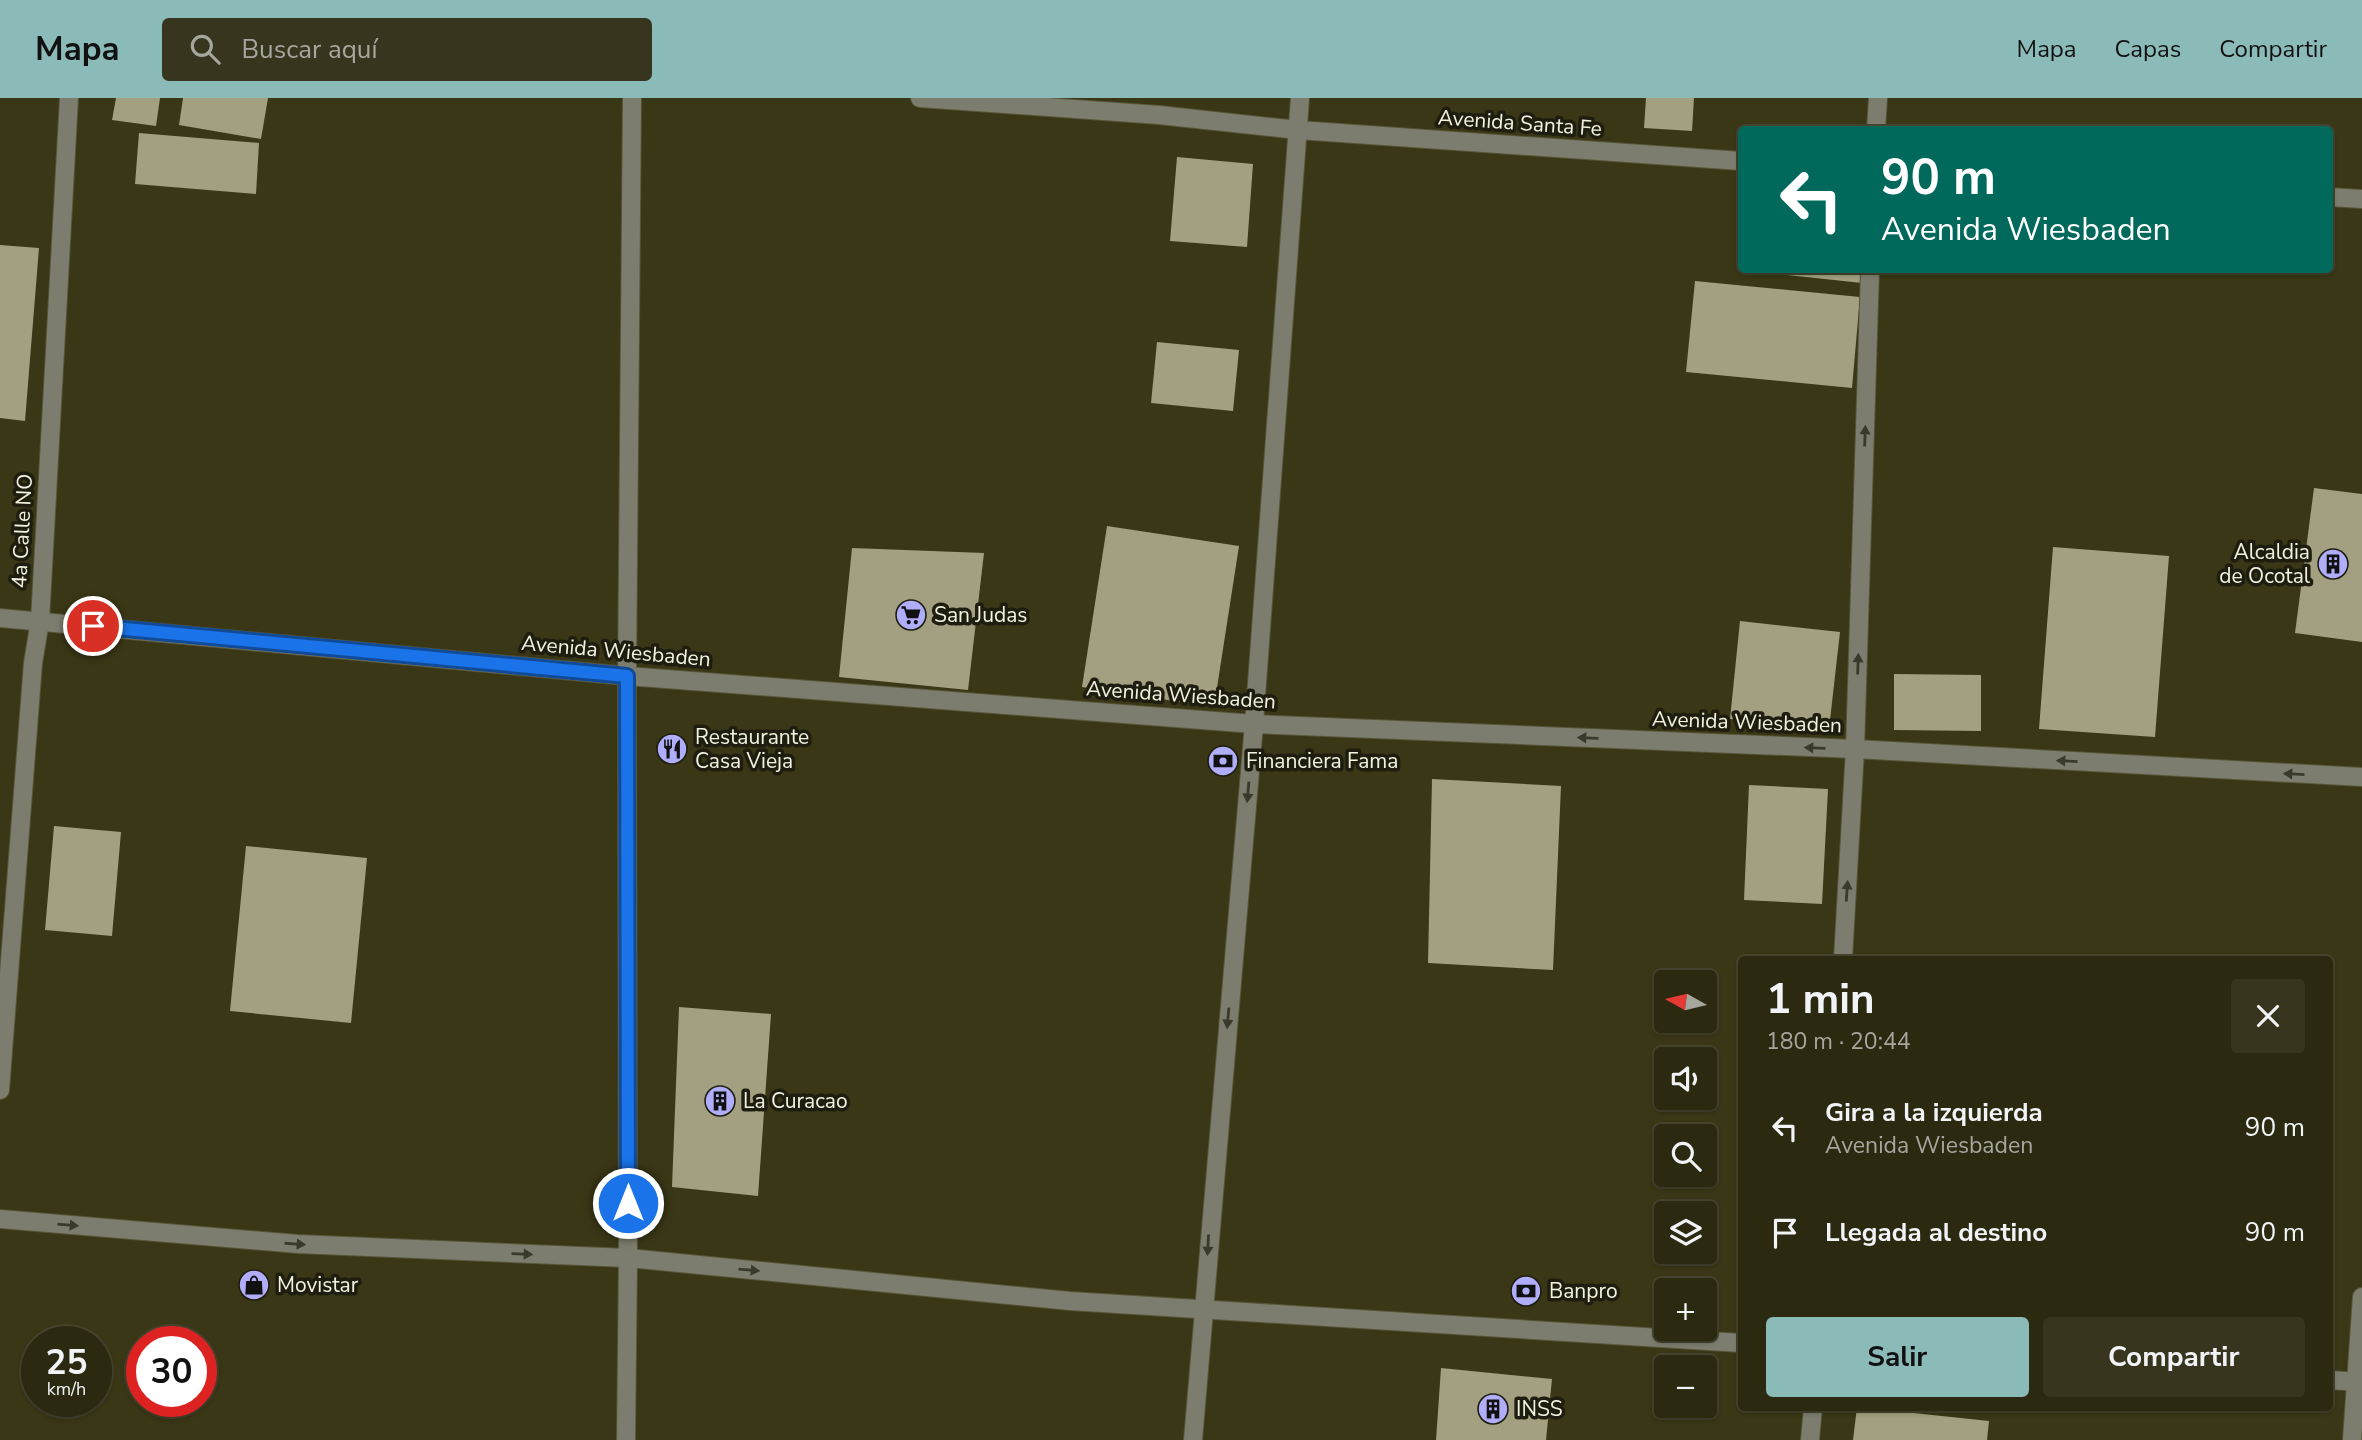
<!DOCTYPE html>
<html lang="es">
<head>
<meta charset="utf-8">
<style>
  :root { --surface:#2b2910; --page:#37351e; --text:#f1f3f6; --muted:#a6a69f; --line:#474530; --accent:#8bbbb9 }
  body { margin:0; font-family:"Nunito Sans",sans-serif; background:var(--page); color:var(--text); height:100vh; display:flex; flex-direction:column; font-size:26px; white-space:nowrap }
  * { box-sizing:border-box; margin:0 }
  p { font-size:23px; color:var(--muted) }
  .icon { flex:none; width:38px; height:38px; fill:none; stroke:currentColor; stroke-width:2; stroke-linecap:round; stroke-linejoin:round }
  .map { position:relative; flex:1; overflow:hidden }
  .details { position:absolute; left:1738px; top:858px; width:595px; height:455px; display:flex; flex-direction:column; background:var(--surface); border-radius:7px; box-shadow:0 2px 5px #0004,0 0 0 2px var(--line) }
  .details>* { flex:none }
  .hud { position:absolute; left:1738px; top:28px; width:595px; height:147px; border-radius:7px; box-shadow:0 2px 5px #0004,0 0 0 2px var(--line); background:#00695c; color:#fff; overflow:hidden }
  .needle { width:46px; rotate:278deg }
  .buttons { position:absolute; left:1654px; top:872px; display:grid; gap:14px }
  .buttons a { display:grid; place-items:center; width:63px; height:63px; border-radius:7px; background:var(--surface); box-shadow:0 2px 5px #0004,0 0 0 2px var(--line); font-size:35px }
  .speed { position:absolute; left:21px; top:1228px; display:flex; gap:14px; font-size:35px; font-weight:700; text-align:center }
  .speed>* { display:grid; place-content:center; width:91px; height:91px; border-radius:50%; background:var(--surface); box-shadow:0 2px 5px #0004,0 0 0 2px var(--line); line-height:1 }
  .speed small { font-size:18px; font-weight:400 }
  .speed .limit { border:10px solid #d22; background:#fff; color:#111 }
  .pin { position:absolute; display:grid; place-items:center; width:60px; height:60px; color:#fff; margin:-30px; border:4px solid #fff; border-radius:50%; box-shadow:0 2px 7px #0007 }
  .me { position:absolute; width:77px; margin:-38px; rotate:0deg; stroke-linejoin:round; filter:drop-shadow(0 0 5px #0008) }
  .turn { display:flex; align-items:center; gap:24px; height:147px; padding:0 28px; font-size:32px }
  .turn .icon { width:91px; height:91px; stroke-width:2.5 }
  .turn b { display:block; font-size:49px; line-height:60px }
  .round { display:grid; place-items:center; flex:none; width:74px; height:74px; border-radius:7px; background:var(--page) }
  .overview { display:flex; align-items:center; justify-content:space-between; height:119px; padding:0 28px }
  h1 { font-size:42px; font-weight:700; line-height:52px }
  .primary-button { display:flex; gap:14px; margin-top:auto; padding:14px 28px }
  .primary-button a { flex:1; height:80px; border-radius:7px; background:var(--accent); color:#111; font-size:28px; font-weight:700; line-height:80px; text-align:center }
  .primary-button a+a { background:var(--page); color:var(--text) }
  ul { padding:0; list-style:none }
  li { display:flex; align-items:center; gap:21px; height:105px; padding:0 28px }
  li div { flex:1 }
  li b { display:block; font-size:26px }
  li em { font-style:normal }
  header { display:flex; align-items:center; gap:42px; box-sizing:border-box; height:98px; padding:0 35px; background:var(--accent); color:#111 }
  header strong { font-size:33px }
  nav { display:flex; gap:38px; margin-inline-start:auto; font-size:24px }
  .search { width:490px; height:63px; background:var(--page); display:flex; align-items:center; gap:18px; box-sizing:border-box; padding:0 24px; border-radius:7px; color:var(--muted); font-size:26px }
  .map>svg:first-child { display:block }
</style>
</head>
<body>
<header>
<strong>Mapa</strong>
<div class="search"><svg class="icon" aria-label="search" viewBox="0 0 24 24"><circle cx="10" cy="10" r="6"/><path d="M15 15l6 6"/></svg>Buscar aquí</div>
<nav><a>Mapa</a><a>Capas</a><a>Compartir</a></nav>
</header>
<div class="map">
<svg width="2362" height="1342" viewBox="0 0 2362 1342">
  <rect width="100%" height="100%" fill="#393716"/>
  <g fill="#a2a080">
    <path d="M116 0H160L156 28 112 22Z"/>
    <path d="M183 0H268L261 41 179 27Z"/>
    <path d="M1646 0H1694L1692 33 1644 30Z"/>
    <path d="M139 35 259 45 256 96 135 86Z"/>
    <path d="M1177 59 1253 66 1247 149 1170 143Z"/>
    <path d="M0 147 39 150 25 323 0 320Z"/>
    <path d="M1787 172H1863L1862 185 1787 177Z"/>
    <path d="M1695 183 1860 199 1852 290 1686 274Z"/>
    <path d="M1157 244 1239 252 1233 313 1151 305Z"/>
    <path d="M2314 390 2362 396V544L2295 535Z"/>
    <path d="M1107 428 1239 448 1214 609 1082 589Z"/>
    <path d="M2053 449 2169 458 2155 639 2039 631Z"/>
    <path d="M852 450 984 455 968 592 839 579Z"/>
    <path d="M1740 523 1840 534 1829 631 1730 621Z"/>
    <path d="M1894 576 1981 577V633L1894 632Z"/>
    <path d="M1432 681 1561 688 1553 872 1428 865Z"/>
    <path d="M1749 687 1828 691 1822 806 1744 802Z"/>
    <path d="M54 728 121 734 112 838 45 832Z"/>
    <path d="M246 748 367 760 351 925 230 913Z"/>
    <path d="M679 909 771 916 758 1098 672 1089Z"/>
    <path d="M2329 923 2335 924 2331 970H2329Z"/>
    <path d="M1441 1270 1552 1281 1546 1342H1436Z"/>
    <path d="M1857 1309 1989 1323 1987 1342H1853Z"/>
  </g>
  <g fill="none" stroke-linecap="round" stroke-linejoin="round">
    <g stroke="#575536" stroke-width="20">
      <g id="minor">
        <path d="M920 0 1159 17 1298 32 1741 63"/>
        <path d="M1876 32 1878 0"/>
        <path d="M2329 99 2362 101"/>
        <path d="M0 520 627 578 1254 626 1855 651 2362 679"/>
        <path d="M1843 861 1855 651 1870 172"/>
        <path d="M0 992 33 565 40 523 69 0"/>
        <path d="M0 1121 298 1146 628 1160 1070 1203 1741 1245"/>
        <path d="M2329 1282 2362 1284"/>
        <path d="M626 1342 628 1160 627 578 632 0"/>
        <path d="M1193 1342 1254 626 1300 0"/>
        <path d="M1810 1342 1813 1309"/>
        <path d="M2352 1342 2362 1199"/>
      </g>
    </g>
    <use href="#minor" stroke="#7d7d6f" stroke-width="18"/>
  </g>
  <defs><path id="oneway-solid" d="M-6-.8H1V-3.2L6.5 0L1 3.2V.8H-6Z" transform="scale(1.75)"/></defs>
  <g fill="#3a3a2c">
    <use href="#oneway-solid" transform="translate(1865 338) rotate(-88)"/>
    <use href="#oneway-solid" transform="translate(1858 566) rotate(-88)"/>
    <use href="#oneway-solid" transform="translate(1588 640) rotate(-178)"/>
    <use href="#oneway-solid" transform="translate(1815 650) rotate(-178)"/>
    <use href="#oneway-solid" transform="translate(2067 663) rotate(-177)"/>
    <use href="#oneway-solid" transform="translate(2294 676) rotate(-177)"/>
    <use href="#oneway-solid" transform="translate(1248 694) rotate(95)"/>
    <use href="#oneway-solid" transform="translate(1847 793) rotate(-86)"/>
    <use href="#oneway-solid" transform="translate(1228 920) rotate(95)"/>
    <use href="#oneway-solid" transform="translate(68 1127) rotate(5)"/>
    <use href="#oneway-solid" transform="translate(295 1146) rotate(4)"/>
    <use href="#oneway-solid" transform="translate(1208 1147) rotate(93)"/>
    <use href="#oneway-solid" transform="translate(522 1156) rotate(2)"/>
    <use href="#oneway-solid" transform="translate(749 1172) rotate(5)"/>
  </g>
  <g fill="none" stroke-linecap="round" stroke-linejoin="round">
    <g stroke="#114b97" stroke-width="18">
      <path id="route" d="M93 528 627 578 628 1105"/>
    </g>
    <use href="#route" stroke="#1a73e8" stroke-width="12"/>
  </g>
  <defs>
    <g id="building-disc" transform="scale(1.575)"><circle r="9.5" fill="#b0aefa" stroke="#1e1d0f"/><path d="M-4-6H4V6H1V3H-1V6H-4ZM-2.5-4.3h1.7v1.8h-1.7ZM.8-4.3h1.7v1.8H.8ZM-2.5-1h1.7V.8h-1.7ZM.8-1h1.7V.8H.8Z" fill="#111"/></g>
    <g id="supermarket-disc" transform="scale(1.575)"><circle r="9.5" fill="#b0aefa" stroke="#1e1d0f"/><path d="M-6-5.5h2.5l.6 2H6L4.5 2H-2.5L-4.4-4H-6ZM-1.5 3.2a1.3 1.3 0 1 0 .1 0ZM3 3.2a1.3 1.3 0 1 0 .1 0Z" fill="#111"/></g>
    <g id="restaurant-disc" transform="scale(1.575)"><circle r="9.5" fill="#b0aefa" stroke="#1e1d0f"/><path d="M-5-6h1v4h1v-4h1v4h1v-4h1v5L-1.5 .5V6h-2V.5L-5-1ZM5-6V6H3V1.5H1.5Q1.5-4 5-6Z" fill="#111"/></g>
    <g id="bank-disc" transform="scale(1.575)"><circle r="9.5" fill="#b0aefa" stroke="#1e1d0f"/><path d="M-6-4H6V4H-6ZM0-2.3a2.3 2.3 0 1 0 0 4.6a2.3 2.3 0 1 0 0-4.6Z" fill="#111"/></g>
    <g id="shop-disc" transform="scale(1.575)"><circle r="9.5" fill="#b0aefa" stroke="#1e1d0f"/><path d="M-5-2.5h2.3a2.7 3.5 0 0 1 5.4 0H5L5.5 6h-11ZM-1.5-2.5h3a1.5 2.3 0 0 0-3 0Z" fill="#111"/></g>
  </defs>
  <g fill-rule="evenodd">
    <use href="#building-disc" x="2333" y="466"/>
    <use href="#supermarket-disc" x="911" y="517"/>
    <use href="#restaurant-disc" x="672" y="651"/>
    <use href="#bank-disc" x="1223" y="663"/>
    <use href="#building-disc" x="720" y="1003"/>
    <use href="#shop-disc" x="254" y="1187"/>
    <use href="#bank-disc" x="1526" y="1193"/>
    <use href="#building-disc" x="1493" y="1311"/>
  </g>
  <g text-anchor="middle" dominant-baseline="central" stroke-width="7" stroke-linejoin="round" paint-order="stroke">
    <g font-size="21" fill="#f2f2df" stroke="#1e1d0f">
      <text transform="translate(1520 25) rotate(4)">Avenida Santa Fe</text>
      <text transform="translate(22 433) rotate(-87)">4a Calle NO</text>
      <text transform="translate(616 553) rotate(5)">Avenida Wiesbaden</text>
      <text transform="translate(1181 597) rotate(4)">Avenida Wiesbaden</text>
      <text transform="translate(1747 624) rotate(2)">Avenida Wiesbaden</text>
    </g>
    <g font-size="21" fill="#f2f2df" stroke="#1e1d0f" text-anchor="start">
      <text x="2310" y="454" text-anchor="end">Alcaldia<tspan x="2310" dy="24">de Ocotal</tspan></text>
      <text x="934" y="517">San Judas</text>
      <text x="695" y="639">Restaurante<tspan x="695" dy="24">Casa Vieja</tspan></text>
      <text x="1246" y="663">Financiera Fama</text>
      <text x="743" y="1003">La Curacao</text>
      <text x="277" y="1187">Movistar</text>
      <text x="1549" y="1193">Banpro</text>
      <text x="1516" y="1311">INSS</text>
    </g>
  </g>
</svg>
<div class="buttons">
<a><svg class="needle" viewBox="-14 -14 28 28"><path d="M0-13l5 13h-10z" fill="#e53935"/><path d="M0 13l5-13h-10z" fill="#a6a69f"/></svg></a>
<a><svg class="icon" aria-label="sound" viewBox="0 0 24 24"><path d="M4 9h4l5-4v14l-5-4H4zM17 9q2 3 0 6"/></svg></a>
<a><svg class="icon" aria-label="search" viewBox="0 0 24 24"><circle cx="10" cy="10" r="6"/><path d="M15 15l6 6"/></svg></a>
<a><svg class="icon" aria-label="layers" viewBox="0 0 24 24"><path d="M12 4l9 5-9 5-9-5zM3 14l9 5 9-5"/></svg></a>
<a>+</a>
<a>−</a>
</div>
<div class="speed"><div>25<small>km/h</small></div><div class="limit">30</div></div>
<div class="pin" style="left:93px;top:528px;background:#d93025"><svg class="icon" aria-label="arrive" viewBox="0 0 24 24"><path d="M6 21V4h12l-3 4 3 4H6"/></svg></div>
<svg class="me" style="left:628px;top:1105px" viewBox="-20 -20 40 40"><circle r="17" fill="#1a73e8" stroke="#fff" stroke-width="3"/><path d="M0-11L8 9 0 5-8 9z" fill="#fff"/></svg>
<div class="hud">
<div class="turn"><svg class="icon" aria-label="left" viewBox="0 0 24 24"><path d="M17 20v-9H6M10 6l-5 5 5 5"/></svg><div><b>90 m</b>Avenida Wiesbaden</div></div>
</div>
<section class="details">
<div class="overview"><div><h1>1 min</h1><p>180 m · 20:44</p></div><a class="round"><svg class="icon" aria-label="close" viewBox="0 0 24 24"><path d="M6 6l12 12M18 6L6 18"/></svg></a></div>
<ul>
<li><svg class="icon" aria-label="left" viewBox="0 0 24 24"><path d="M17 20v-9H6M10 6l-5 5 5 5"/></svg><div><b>Gira a la izquierda</b><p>Avenida Wiesbaden</p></div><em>90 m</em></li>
<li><svg class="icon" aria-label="arrive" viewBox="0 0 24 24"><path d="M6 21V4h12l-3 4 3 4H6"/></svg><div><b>Llegada al destino</b></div><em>90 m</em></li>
</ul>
<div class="primary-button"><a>Salir</a><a>Compartir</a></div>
</section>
</div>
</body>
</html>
